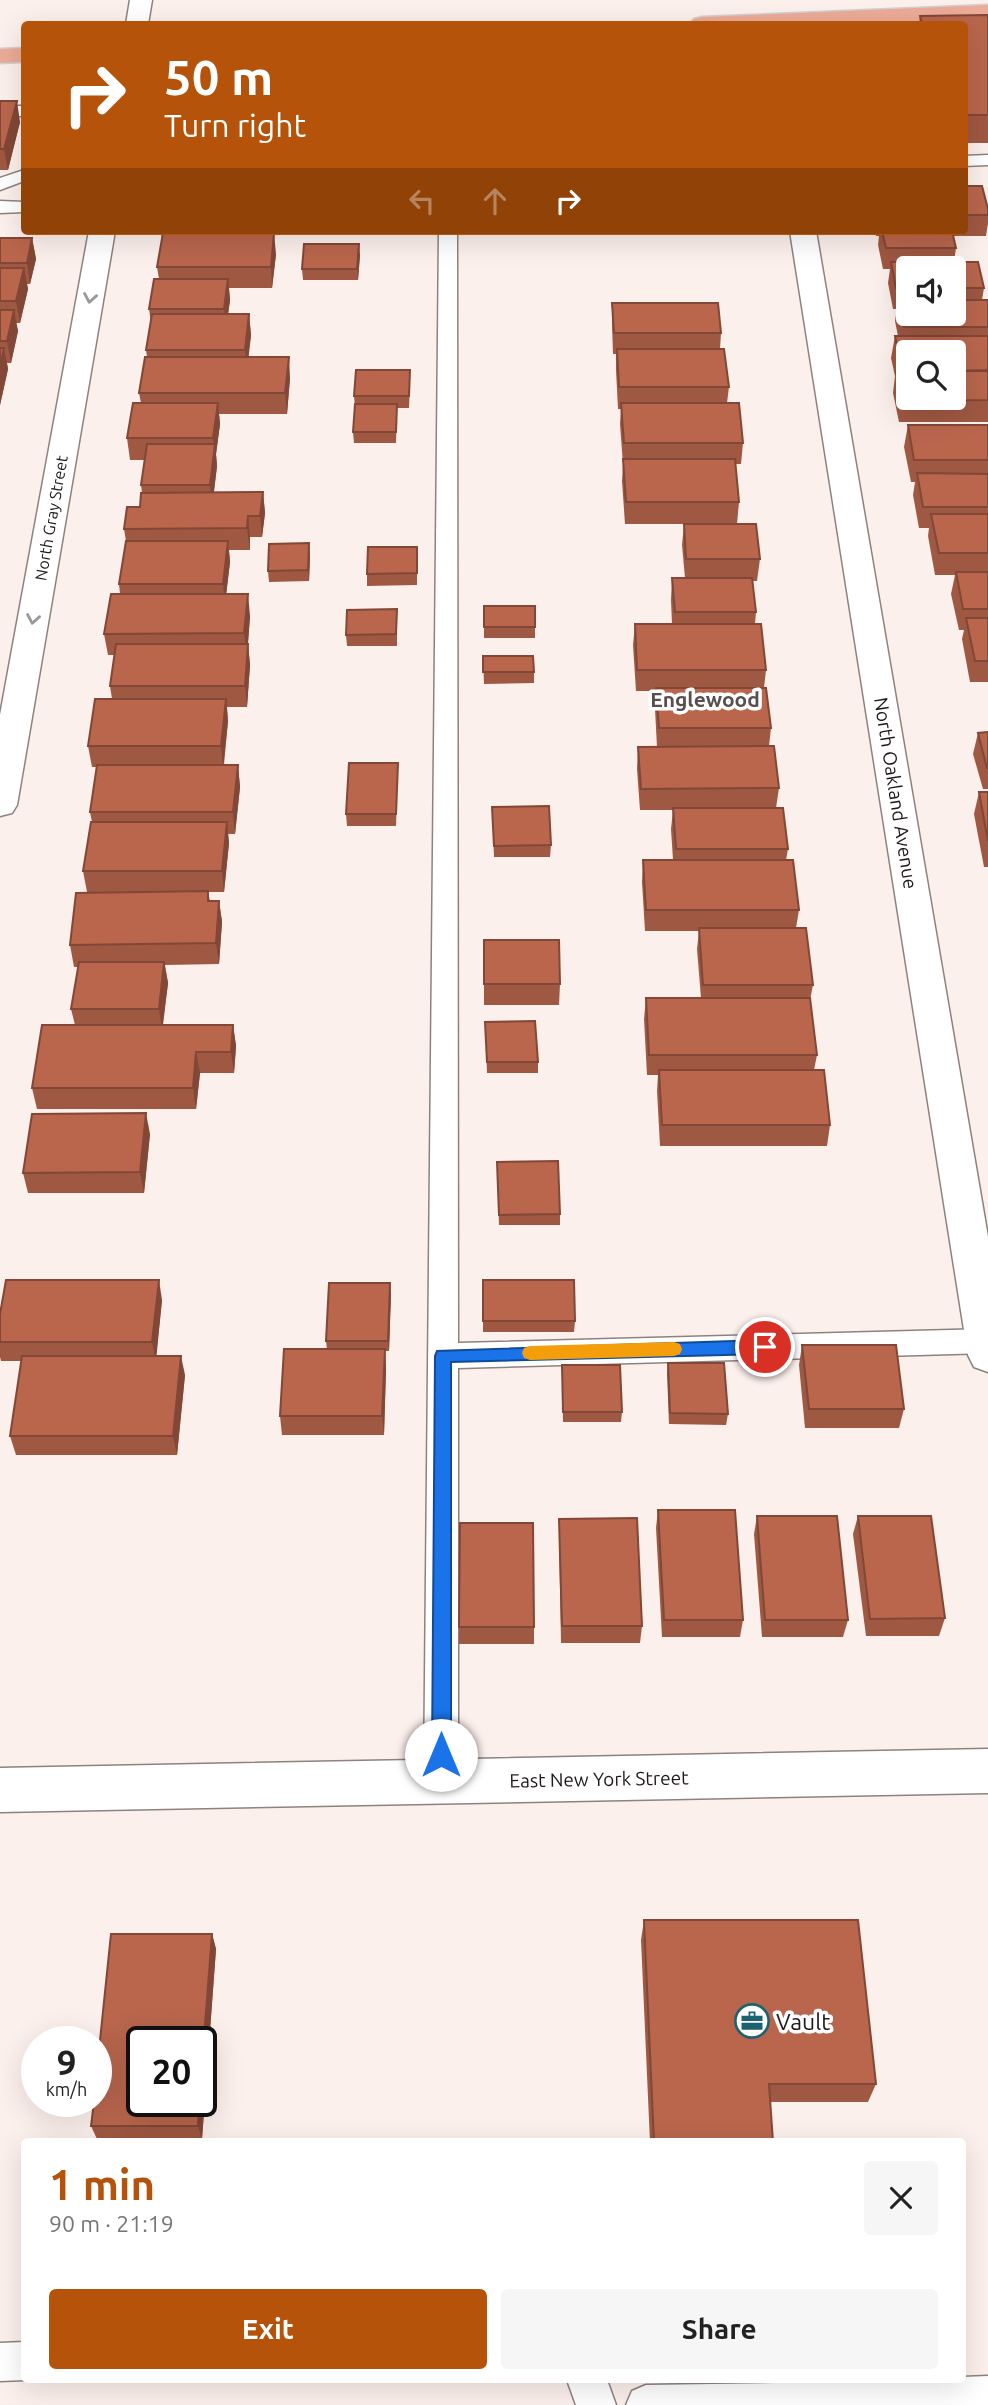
<!DOCTYPE html>
<html lang="en">
<head>
<meta charset="utf-8">
<style>
  :root { --surface:#fff; --page:#f6f6f6; --text:#222; --muted:#767676; --accent:#b45309 }
  body { margin:0; font-family:Ubuntu,sans-serif; background:var(--page); color:var(--text); height:100vh; display:flex; flex-direction:column; font-size:26px; white-space:nowrap }
  * { box-sizing:border-box; margin:0 }
  p { font-size:23px; color:var(--muted) }
  .icon { flex:none; width:38px; height:38px; fill:none; stroke:currentColor; stroke-width:2; stroke-linecap:round; stroke-linejoin:round }
  .map { position:relative; flex:1; overflow:hidden }
  .side { position:absolute; left:21px; top:2138px; width:945px; height:245px; display:flex; flex-direction:column; background:var(--surface); border-radius:7px; box-shadow:0 7px 28px #0002 }
  .side>* { flex:none }
  .banner { position:absolute; left:21px; top:21px; width:947px; height:214px; border-radius:7px; box-shadow:0 7px 28px #0002; background:#b45309; color:#fff; overflow:hidden }
  .fabs { position:absolute; left:896px; top:256px; display:grid; gap:14px }
  .fabs a { display:grid; place-items:center; width:70px; height:70px; border-radius:7px; background:var(--surface); box-shadow:0 7px 28px #0002; font-size:35px }
  .speed { position:absolute; left:21px; top:2026px; display:flex; gap:14px; font-size:35px; font-weight:700; text-align:center }
  .speed>* { display:grid; place-content:center; width:91px; height:91px; border-radius:50%; background:var(--surface); box-shadow:0 7px 28px #0002; line-height:1 }
  .speed small { font-size:18px; font-weight:400 }
  .speed .limit { border:4px solid #111; border-radius:10px; background:#fff; color:#111 }
  .pin { position:absolute; display:grid; place-items:center; width:60px; height:60px; color:#fff; margin:-30px; border:4px solid #fff; border-radius:50%; box-shadow:0 2px 7px #0007 }
  .me { position:absolute; width:77px; margin:-38px; rotate:0deg; stroke-linejoin:round; filter:drop-shadow(0 0 5px #0008) }
  .turn { display:flex; align-items:center; gap:24px; height:147px; padding:0 28px; font-size:32px }
  .turn .icon { width:91px; height:91px; stroke-width:2.5 }
  .turn b { display:block; font-size:49px; line-height:60px }
  .lanes { display:flex; align-items:center; height:66px; padding:0 28px; background:#0003; justify-content:center; gap:35px; direction:ltr }
  .lanes .off { opacity:.35 }
  .round { display:grid; place-items:center; flex:none; width:74px; height:74px; border-radius:7px; background:var(--page) }
  .summary { display:flex; align-items:center; justify-content:space-between; height:119px; padding:0 28px }
  h1 { font-size:42px; font-weight:600; line-height:52px; color:var(--accent) }
  .button { display:flex; gap:14px; margin-top:auto; padding:14px 28px }
  .button a { flex:1; height:80px; border-radius:7px; background:var(--accent); color:#fff; font-size:28px; font-weight:600; line-height:80px; text-align:center }
  .button a+a { background:var(--page); color:var(--text) }
  .map>svg:first-child { display:block }
</style>
</head>
<body>
<div class="map">
<svg width="988" height="2405" viewBox="0 0 988 2405">
  <rect width="100%" height="100%" fill="#fcf0ec"/>
  <g fill="none" stroke-linecap="round" stroke-linejoin="round">
    <g stroke="#8e827f" stroke-width="3">
      <g id="lane">
        <rect x="0" y="106" width="24" height="10"/>
        <path d="M988 155V165L964 166V156Z"/>
        <path d="M24 170V181L0 190V178Z"/>
        <path d="M0 201 24 202V212L0 213Z"/>
        <path d="M439 231H457L458 1343 988 1329V1353L458 1368V1781L453 1792 441 1797 429 1792 424 1781Z"/>
        <path d="M24 2342 25 2380 0 2381V2343Z"/>
        <path d="M988 2376V2405H626L632 2391 646 2385 962 2380V2377Z"/>
        <path d="M567 2380H607L616 2405H576Z"/>
      </g>
    </g>
    <g stroke="#8e827f" stroke-width="3">
      <g id="street">
        <path d="M130 0H152L148 24H126Z"/>
        <path d="M89 231H115L17 805 12 813 0 816V715Z"/>
        <path d="M790 231H816L988 1237V1372L974 1367 968 1355Z"/>
      </g>
    </g>
    <g stroke="#8e827f" stroke-width="3">
      <path id="secondary" d="M988 1749V1793L0 1812V1768Z"/>
    </g>
    <g stroke="#d2d1d1" stroke-width="3">
      <g id="primary">
        <path d="M988 5V19L855 24H690L694 19 702 17Z"/>
        <path d="M24 48V62L0 63V49Z"/>
      </g>
    </g>
    <use href="#lane" fill="#fff" fill-rule="evenodd"/>
    <use href="#street" fill="#fff" fill-rule="evenodd"/>
    <use href="#secondary" fill="#fff" fill-rule="evenodd"/>
    <use href="#primary" fill="#ebab97" fill-rule="evenodd"/>
  </g>
  <g fill="#9f5842" fill-rule="evenodd">
    <path d="M988 15V143H964V24H919L920 16Z"/>
    <path d="M0 101 20 122 8 170H0Z"/>
    <path d="M964 186 988 209V223L986 236H953L956 248 954 262 984 288 982 300H988V422H899L893 393 895 376 891 358 895 336H898L895 321 897 309H893L888 283 890 269H883L878 245 879 236H876L875 231H964ZM908 268H954V313H908Z"/>
    <path d="M161 231H244V233L276 254 272 288H229L230 300 228 314H249L251 335 248 357 290 378 287 414H219L220 424 216 454 217 466 214 492H263L265 513 262 537H250V550H229L230 562 226 594 250 616 248 644 250 665 247 707H227L228 721 224 765H238L240 787 235 834H228L229 843 224 892H208L210 901H219L222 922 219 964 165 965 168 983 163 1025H233L236 1046 234 1073H200L196 1109H37L32 1088 75 1025 71 1009 78 967H74L70 945 130 892H87L83 871 92 822 90 812 97 767H92L88 746 112 699 110 686 115 655H108L104 634 120 594 119 584 126 541 124 529 140 507 142 493 141 485 145 460H130L127 438 141 403 139 393 147 357 146 350 151 323 149 309 159 279 157 267 162 238Z"/>
    <path d="M0 238H32L36 259 30 284H27L28 289 20 323H16L18 331 11 363H7L8 369 0 405Z"/>
    <path d="M360 255 358 280H303L302 269Z"/>
    <path d="M612 303 721 333 720 349 729 387 727 403 743 443 741 464H735L739 502 737 524H625L622 481 623 464 620 424 621 409H618L616 370V354H613L612 324Z"/>
    <path d="M410 381 409 408H397L396 443H354L353 432 355 408 354 396Z"/>
    <path d="M908 425H988V682H970L962 639 964 630H959L951 594 955 575H935L928 536 929 528H919L913 495 915 482H911L904 447Z"/>
    <path d="M684 524 760 559 757 581H753L756 612 755 624 766 670 764 688 771 728 769 746 779 788 776 808 788 849 786 860 799 910 796 928 813 985 810 1000 817 1055 814 1070 830 1125 827 1146H660L657 1091 658 1075H647L644 1019 646 998H701L697 949 699 931H645L642 882 643 860H673L671 829 673 810H640L637 769 638 747H657L655 709 656 691H636L633 645 635 624H672L671 600 672 578H685L682 545Z"/>
    <path d="M310 555 309 581 269 582 268 571Z"/>
    <path d="M417 558V585L367 586V574Z"/>
    <rect x="484" y="606" width="51" height="32"/>
    <path d="M397 621V646H347L346 635Z"/>
    <path d="M483 656 534 672V683L484 684Z"/>
    <path d="M988 732V789H983L973 754 978 733Z"/>
    <path d="M398 763 396 826H347L346 814Z"/>
    <path d="M979 792H988V867H984L974 814Z"/>
    <path d="M492 807 551 845 550 857H494Z"/>
    <path d="M484 940 560 984 559 1005H484Z"/>
    <path d="M485 1022 538 1062V1073H487Z"/>
    <path d="M150 1134 144 1193H28L23 1173Z"/>
    <path d="M497 1162 560 1214V1225H499Z"/>
    <path d="M483 1280 575 1321 574 1332H483Z"/>
    <path d="M391 1293 389 1351H385L386 1369 384 1435H282L280 1416 327 1349 326 1341Z"/>
    <path d="M162 1300 156 1356 185 1375 177 1455H16L10 1436 21 1361H1L0 1357V1314Z"/>
    <path d="M802 1345 904 1409 899 1428H805L799 1365Z"/>
    <path d="M668 1363 728 1414 726 1425 669 1424 667 1373Z"/>
    <path d="M562 1365 622 1412 621 1422H563Z"/>
    <path d="M658 1510 743 1620 740 1637H662L656 1528Z"/>
    <path d="M757 1516 848 1620 843 1637H762L754 1534Z"/>
    <path d="M858 1516 945 1618 939 1636H866L853 1534Z"/>
    <path d="M559 1519 642 1626 640 1643H561L559 1538Z"/>
    <rect x="459" y="1627" width="75" height="17"/>
    <path d="M644 1920 876 2084 868 2102H770L773 2142H650L641 1940Z"/>
    <path d="M212 1934 216 1949 202 2139H97L91 2126Z"/>
  </g>
  <g fill="#824736">
    <path d="M17 101 20 122 8 170 4 149Z"/>
    <path d="M274 233 276 254 272 288 271 267Z"/>
    <path d="M32 238 36 259 30 284 27 263Z"/>
    <path d="M359 244 360 255 358 280 357 269Z"/>
    <path d="M24 268 28 289 20 323 16 301Z"/>
    <path d="M228 279 230 300 226 330 224 309Z"/>
    <path d="M14 310 18 331 11 363 7 341Z"/>
    <path d="M249 314 251 335 247 371 245 350Z"/>
    <path d="M4 348 8 369 0 405V366Z"/>
    <path d="M289 357 290 378 287 414 285 393Z"/>
    <path d="M218 403 220 424 216 454 217 466 212 506 210 485 214 450 213 438Z"/>
    <path d="M263 492 265 513 262 537 260 516Z"/>
    <path d="M248 516 250 537V550L247 528Z"/>
    <path d="M228 541 230 562 225 605 223 584Z"/>
    <path d="M309 543 310 555 309 581 308 570Z"/>
    <path d="M248 594 250 616 247 655 244 633Z"/>
    <path d="M248 644 250 665 247 707 245 686Z"/>
    <path d="M226 699 228 721 223 767 221 746Z"/>
    <path d="M238 765 240 787 235 834 233 812Z"/>
    <path d="M227 822 229 843 224 892 222 871Z"/>
    <path d="M219 901 222 922 219 964 216 943Z"/>
    <path d="M164 962 168 983 162 1030 159 1009Z"/>
    <path d="M233 1025 236 1046 234 1073 231 1052Z"/>
    <path d="M196 1052 200 1073 196 1109 193 1088Z"/>
    <path d="M146 1113 150 1134 144 1193 140 1172Z"/>
    <path d="M159 1280 162 1300 156 1361 152 1342Z"/>
    <path d="M390 1283 391 1293 389 1351 388 1341Z"/>
    <path d="M385 1349 386 1369 384 1435 382 1416Z"/>
    <path d="M181 1356 185 1375 177 1455 173 1436Z"/>
    <path d="M212 1934 216 1949 202 2139 198 2126 199 2102H201V2077Z"/>
  </g>
  <g fill="#b9664d" stroke="#824736" stroke-width="2">
    <path d="M988 15V115H964V24H922L920 16Z"/>
    <path d="M0 101H17L4 149H0Z"/>
    <path d="M964 186H982L988 209V215H964Z"/>
    <path d="M882 231H952L956 248H886Z"/>
    <path d="M163 233H274L271 267H157Z"/>
    <path d="M0 238H32L27 263H0Z"/>
    <path d="M304 244H359L357 269H302Z"/>
    <path d="M891 262H978L984 288H954V268H908V288H896Z"/>
    <path d="M0 268H24L16 301H0Z"/>
    <path d="M154 279H228L224 309H149Z"/>
    <path d="M898 300H908V313H954V300H988V327H904Z"/>
    <path d="M612 303H718L721 333H614Z"/>
    <path d="M0 310H14L7 341H0Z"/>
    <path d="M152 314H249L245 350H146Z"/>
    <path d="M895 336H988V370L954 371V352H908V397H954V371H988V400L902 401 896 372H902Z"/>
    <path d="M0 348H4L0 366Z"/>
    <path d="M617 349H724L729 387H619Z"/>
    <path d="M145 357H289L285 393H139Z"/>
    <path d="M356 370H410L409 396H354Z"/>
    <path d="M133 403H218L213 438H127Z"/>
    <path d="M621 403H739L743 443H624Z"/>
    <path d="M355 404H397L396 432H353Z"/>
    <path d="M908 425H988V460H914Z"/>
    <path d="M147 444H215L210 485H141Z"/>
    <path d="M623 459H735L739 502H626Z"/>
    <path d="M917 473 988 474V507H923Z"/>
    <path d="M263 492 260 516H248L247 528 124 529 127 507H140L141 493Z"/>
    <path d="M931 514H988V553H939Z"/>
    <path d="M684 524H756L760 559H686Z"/>
    <path d="M126 541H228L223 584H119Z"/>
    <path d="M309 543 308 570 268 571 269 544Z"/>
    <path d="M368 547H417V573L367 574Z"/>
    <path d="M956 572H988V609H963Z"/>
    <path d="M672 578H752L756 612H675Z"/>
    <path d="M111 594H248L244 633 104 634Z"/>
    <rect x="484" y="606" width="51" height="21"/>
    <path d="M397 609 396 634 346 635 347 610Z"/>
    <path d="M966 618H988V661H975Z"/>
    <path d="M635 624H761L766 670H637Z"/>
    <path d="M116 644H248L245 686H110Z"/>
    <path d="M483 656H533L534 672H483Z"/>
    <path d="M656 688H766L771 728H659Z"/>
    <path d="M95 699H226L221 746H88Z"/>
    <path d="M988 732V768H987L978 733Z"/>
    <path d="M774 746 779 788 641 789 638 747Z"/>
    <path d="M349 763H398L396 814H346Z"/>
    <path d="M97 765H238L233 812H90Z"/>
    <path d="M979 792H988V841Z"/>
    <path d="M549 806 551 845 494 846 492 807Z"/>
    <path d="M673 808H783L788 849H676Z"/>
    <path d="M91 822H227L222 871H83Z"/>
    <path d="M643 860H793L799 910H646Z"/>
    <path d="M208 891V901H219L216 943 70 945 76 893Z"/>
    <path d="M699 928H806L813 985H703Z"/>
    <path d="M484 940H559L560 984H484Z"/>
    <path d="M79 962H164L159 1009H71Z"/>
    <path d="M646 998H810L817 1055H649Z"/>
    <path d="M535 1021 538 1062H487L485 1022Z"/>
    <path d="M42 1025H233L231 1052H196L193 1088H32Z"/>
    <path d="M659 1070H824L830 1125H662Z"/>
    <path d="M146 1113 140 1172 23 1173 32 1114Z"/>
    <path d="M558 1161 560 1214 499 1215 497 1162Z"/>
    <path d="M6 1280H159L152 1342H0V1314Z"/>
    <path d="M483 1280H574L575 1321H483Z"/>
    <path d="M329 1283H390L388 1341H326Z"/>
    <path d="M802 1345H896L904 1409H809Z"/>
    <path d="M284 1349H385L382 1416H280Z"/>
    <path d="M22 1356H181L173 1436H10Z"/>
    <path d="M668 1363H724L728 1414 670 1413Z"/>
    <path d="M562 1365H620L622 1412H563Z"/>
    <path d="M658 1510H735L743 1620H664Z"/>
    <path d="M757 1516H837L848 1620H765Z"/>
    <path d="M858 1516H931L945 1618 870 1619Z"/>
    <path d="M637 1518 642 1626H562L559 1519Z"/>
    <path d="M460 1523H533L534 1627H459Z"/>
    <path d="M644 1920H858L876 2084H769L773 2142H654Z"/>
    <path d="M111 1934H212L201 2077V2042H142V2102H199L198 2126H91L94 2102H96V2079Z"/>
  </g>
  <defs><path id="oneway-chevron" d="M-2-3.5L2.5 0L-2 3.5" fill="none" stroke-width="1.6" stroke-linecap="round" stroke-linejoin="round" transform="scale(1.75)"/></defs>
  <g stroke="#9a9898">
    <use href="#oneway-chevron" transform="translate(90 298) rotate(100)"/>
    <use href="#oneway-chevron" transform="translate(33 619) rotate(100)"/>
  </g>
  <path fill="#1a73e8" stroke="#114b97" stroke-width="2" d="M765 1340 770 1342 773 1347 770 1352 765 1354 451 1362V1755L448 1762 441 1764 435 1762 432 1755 435 1356 437 1351Z"/>
  <path fill="#f59e0b" d="M674 1342 680 1344 682 1349 680 1354 674 1356 530 1360 524 1358 522 1353 524 1348 530 1346Z"/>
  <defs>
    <g id="office-ring" transform="scale(1.75)"><circle r="9.5" fill="#fff" stroke="#1d6273" stroke-width="1.5"/><path d="M-6-3h4V-5.5h4V-3h4V5H-6ZM-1-4.5V-3h2v-1.5ZM-6 0V1H6V0Z" fill="#1d6273"/></g>
  </defs>
  <g fill-rule="evenodd">
    <use href="#office-ring" x="752" y="2021"/>
  </g>
  <g text-anchor="middle" dominant-baseline="central" stroke-width="7" stroke-linejoin="round" paint-order="stroke">
    <g font-size="16" fill="#1f1a19" stroke="#fff">
      <text transform="translate(51 518) rotate(-80)">North Gray Street</text>
    </g>
    <g font-size="19" fill="#1f1a19" stroke="#fff">
      <text transform="translate(896 793) rotate(81)">North Oakland Avenue</text>
      <text transform="translate(599 1779) rotate(-1)">East New York Street</text>
    </g>
    <g font-size="21" font-weight="bold" fill="#594e4b" stroke="#fff">
      <text x="705" y="699">Englewood</text>
    </g>
    <g font-size="23" fill="#1f1a19" stroke="#fff" text-anchor="start">
      <text x="776" y="2021">Vault</text>
    </g>
  </g>
</svg>
<div class="fabs">
<a><svg class="icon" aria-label="sound" viewBox="0 0 24 24"><path d="M4 9h4l5-4v14l-5-4H4zM17 9q2 3 0 6"/></svg></a>
<a><svg class="icon" aria-label="search" viewBox="0 0 24 24"><circle cx="10" cy="10" r="6"/><path d="M15 15l6 6"/></svg></a>
</div>
<div class="speed"><div>9<small>km/h</small></div><div class="limit">20</div></div>
<div class="pin" style="left:765px;top:1347px;background:#d93025"><svg class="icon" aria-label="arrive" viewBox="0 0 24 24"><path d="M6 21V4h12l-3 4 3 4H6"/></svg></div>
<svg class="me" style="left:441px;top:1755px" viewBox="-20 -20 40 40"><circle r="19" fill="#fff"/><path d="M0-13L10 11 0 6-10 11z" fill="#1a73e8"/></svg>
<div class="banner">
<div class="turn"><svg class="icon" aria-label="right" viewBox="0 0 24 24"><path d="M7 20v-9h11M14 6l5 5-5 5"/></svg><div><b>50 m</b>Turn right</div></div>
<div class="lanes"><svg class="icon off" aria-label="left" viewBox="0 0 24 24"><path d="M17 20v-9H6M10 6l-5 5 5 5"/></svg><svg class="icon off" aria-label="ahead" viewBox="0 0 24 24"><path d="M12 20V5M6 11l6-6 6 6"/></svg><svg class="icon" aria-label="right" viewBox="0 0 24 24"><path d="M7 20v-9h11M14 6l5 5-5 5"/></svg></div>
</div>
<section class="side">
<div class="summary"><div><h1>1 min</h1><p>90 m · 21:19</p></div><a class="round"><svg class="icon" aria-label="close" viewBox="0 0 24 24"><path d="M6 6l12 12M18 6L6 18"/></svg></a></div>
<div class="button"><a>Exit</a><a>Share</a></div>
</section>
</div>
</body>
</html>
